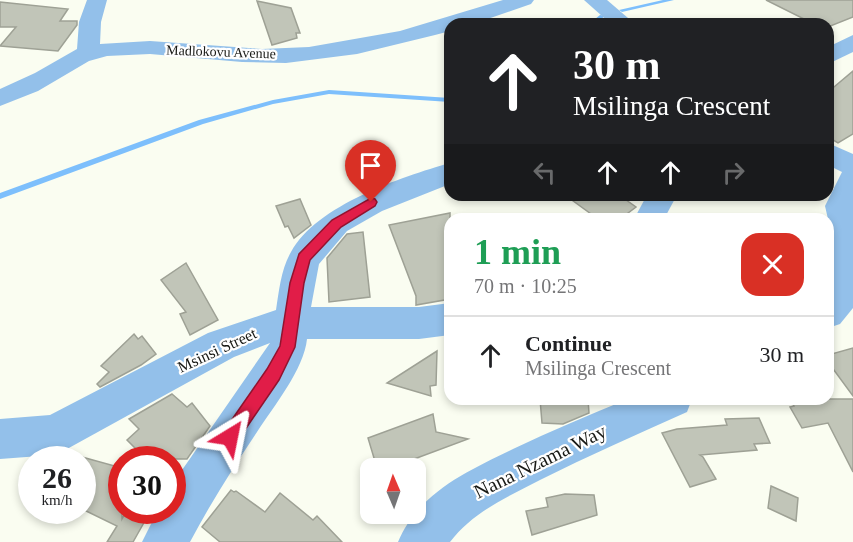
<!DOCTYPE html>
<html lang="en">
<head>
<meta charset="utf-8">
<style>
  :root { --surface:#fff; --page:#f2f2f2; --text:#202124; --muted:#757577; --line:#e0e0e0 }
  body { margin:0; font-family:"Times New Roman",serif; background:var(--page); color:var(--text); height:100vh; display:flex; flex-direction:column; font-size:22px; white-space:nowrap }
  * { box-sizing:border-box; margin:0 }
  p { font-size:20px; color:var(--muted) }
  .icon { flex:none; width:33px; height:33px; fill:none; stroke:currentColor; stroke-width:2; stroke-linecap:round; stroke-linejoin:round }
  .map { position:relative; flex:1; overflow:hidden }
  .details { position:absolute; left:444px; top:213px; width:390px; height:192px; display:flex; flex-direction:column; background:var(--surface); border-radius:18px; box-shadow:0 3px 9px #0003 }
  .details>* { flex:none }
  .banner { position:absolute; left:444px; top:18px; width:390px; height:183px; border-radius:18px; box-shadow:0 3px 9px #0003; background:#202124; color:#fff; overflow:hidden }
  .needle { width:39px; rotate:358deg }
  .tools { position:absolute; left:360px; top:458px; display:grid; gap:12px }
  .tools a { display:grid; place-items:center; width:66px; height:66px; border-radius:12px; background:var(--surface); box-shadow:0 3px 9px #0003; font-size:30px }
  .speed { position:absolute; left:18px; top:446px; display:flex; gap:12px; font-size:30px; font-weight:700; text-align:center }
  .speed>* { display:grid; place-content:center; width:78px; height:78px; border-radius:50%; background:var(--surface); box-shadow:0 3px 9px #0003; line-height:1 }
  .speed small { font-size:15px; font-weight:400 }
  .speed .limit { border:9px solid #d22; background:#fff; color:#111 }
  .pin { position:absolute; display:grid; place-items:center; width:51px; height:51px; color:#fff; margin:-62px -26px; border-radius:50% 50% 50% 0; rotate:-45deg; box-shadow:0 0 6px #0007 }
  .pin .icon { rotate:45deg }
  .me { position:absolute; width:66px; margin:-33px; rotate:35deg; stroke-linejoin:round; filter:drop-shadow(0 0 4px #0008) }
  .turn { display:flex; align-items:center; gap:21px; height:126px; padding:0 30px; font-size:27px }
  .turn .icon { width:78px; height:78px; stroke-width:2.5 }
  .turn b { display:block; font-size:42px; line-height:51px }
  .lanes { display:flex; align-items:center; height:57px; padding:0 30px; background:#0003; justify-content:center; gap:30px; direction:ltr }
  .lanes .off { opacity:.35 }
  .round { display:grid; place-items:center; flex:none; width:63px; height:63px; border-radius:18px; background:var(--page) }
  .overview { display:flex; align-items:center; justify-content:space-between; height:102px; padding:0 30px }
  h1 { font-size:36px; font-weight:700; line-height:45px; color:#1e9e55 }
  ul { padding:0; list-style:none }
  li { display:flex; align-items:center; gap:18px; height:78px; padding:0 30px; border-top:2px solid var(--line) }
  li div { flex:1 }
  li b { display:block; font-size:22px }
  li em { font-style:normal }
  .map>svg:first-child { display:block }
</style>
</head>
<body>
<div class="map">
<svg width="853" height="542" viewBox="0 0 853 542">
  <rect width="100%" height="100%" fill="#fafdf1"/>
  <g fill="none" stroke-linecap="round" stroke-linejoin="round">
    <g fill="#7dbffc" fill-rule="evenodd">
      <path d="M663 0H674L622 12 619 10Z"/>
      <path d="M600 15 605 16 595 24H589Z"/>
      <path d="M329 90 450 98V102L329 94 273 104 203 124 0 199V193L199 120 273 100Z"/>
    </g>
  </g>
  <g fill="#c1c5b8" stroke="#9ea195" stroke-width="1.5">
    <path d="M766 0H853V17L828 27V24H814Z"/>
    <path d="M257 1 291 8 300 33H296L297 38 272 45Z"/>
    <path d="M0 2 68 9 60 21H77V25L58 51 0 46 16 27H0Z"/>
    <path d="M853 71V134L838 143 828 137V92Z"/>
    <path d="M565 195H619L636 207 620 219H598Z"/>
    <path d="M300 199 311 225 294 238 288 226 285 227 276 206Z"/>
    <path d="M450 213V299L416 305V296L389 225Z"/>
    <path d="M363 232 370 297 329 302 327 258 347 234Z"/>
    <path d="M186 263 218 320 190 335 180 314 186 312 161 280Z"/>
    <path d="M134 334 138 339 142 336 156 354 141 365 100 387 97 384 109 372 101 366Z"/>
    <path d="M853 348V396L828 362V355Z"/>
    <path d="M437 351 436 385 430 386 431 396 387 383Z"/>
    <path d="M172 394 187 407 192 403 210 426 187 459H146L127 440 139 429 129 419Z"/>
    <path d="M540 399H588L589 413 563 424 542 423Z"/>
    <path d="M790 399H853V472L828 423 802 428 790 407 794 406Z"/>
    <path d="M433 414 436 432 468 439 398 465 396 461 377 468 368 438Z"/>
    <path d="M759 418 770 443 754 444 757 450 700 455 703 457 716 479 690 487 662 433 677 429 727 425 725 419Z"/>
    <path d="M82 457 122 468V519L126 512 146 519 133 542H107L117 526 82 509Z"/>
    <path d="M771 486 798 498 796 521 768 508Z"/>
    <path d="M231 490 234 492 236 491 265 512 280 493 313 520 317 516 342 542H220L202 527Z"/>
    <path d="M565 494 594 495 597 515 532 535 526 511 548 507 546 498Z"/>
  </g>
  <g fill="none" stroke-linecap="round" stroke-linejoin="round">
    <g fill="#93c0ea" fill-rule="evenodd">
      <path d="M87 0H107L101 22 100 44 150 41 262 49 309 47 400 31 503 0H534L531 4 473 24H450V31L435 35 357 54 286 63 242 62 150 54 107 56 89 61 38 91 0 106V89L35 73 77 49 79 22Z"/>
      <path d="M584 0H607L635 24H611Z"/>
      <path d="M853 35V52L828 64V47Z"/>
      <path d="M828 143 853 154V308L840 324 828 328V289L831 276 828 219 825 206 842 172 828 165Z"/>
      <path d="M450 163V184L382 211 347 231 319 264 311 307H419L450 303V335L419 339H307C304 369 274 406 257 432 233 468 210 504 190 542H142L158 510H172V485L180 473 270 343 234 357 67 449 53 455 0 459V419L50 415 208 333 276 310C279 291 281 269 291 252 317 205 401 177 450 163Z"/>
      <path d="M647 195H677L664 219H634Z"/>
      <path d="M628 399H692L687 412C638 434 588 456 540 480 507 497 473 512 450 542H398C419 492 468 471 513 449 551 431 589 415 628 399Z"/>
    </g>
  </g>
  <path fill="#e11d48" stroke="#92132f" stroke-width="1.5" d="M371 198 375 199 377 202 375 206 341 227 310 260 304 283 295 347 279 380 236 443 230 445 224 443 221 437 224 431 267 369 280 346 290 283 299 254 332 220Z"/>
  <g text-anchor="middle" dominant-baseline="central" stroke-width="4.5" stroke-linejoin="round" paint-order="stroke">
    <g font-size="14" fill="#191a16" stroke="#fff">
      <text transform="translate(221 52) rotate(2)">Madlokovu Avenue</text>
    </g>
    <g font-size="16" fill="#191a16" stroke="#fff">
      <text transform="translate(217 350) rotate(-25)">Msinsi Street</text>
    </g>
    <g font-size="20" fill="#191a16" stroke="#fff">
      <text transform="translate(540 461) rotate(-26)">Nana Nzama Way</text>
    </g>
  </g>
</svg>
<div class="tools">
<a><svg class="needle" viewBox="-14 -14 28 28"><path d="M0-13l5 13h-10z" fill="#e53935"/><path d="M0 13l5-13h-10z" fill="#757577"/></svg></a>
</div>
<div class="speed"><div>26<small>km/h</small></div><div class="limit">30</div></div>
<div class="pin" style="left:371px;top:202px;background:#d93025"><svg class="icon" aria-label="arrive" viewBox="0 0 24 24"><path d="M6 21V4h12l-3 4 3 4H6"/></svg></div>
<svg class="me" style="left:230px;top:437px" viewBox="-20 -20 40 40"><path d="M0-17L14 15 0 8-14 15z" fill="#e11d48" stroke="#fff" stroke-width="4"/></svg>
<div class="banner">
<div class="turn"><svg class="icon" aria-label="ahead" viewBox="0 0 24 24"><path d="M12 20V5M6 11l6-6 6 6"/></svg><div><b>30 m</b>Msilinga Crescent</div></div>
<div class="lanes"><svg class="icon off" aria-label="left" viewBox="0 0 24 24"><path d="M17 20v-9H6M10 6l-5 5 5 5"/></svg><svg class="icon" aria-label="ahead" viewBox="0 0 24 24"><path d="M12 20V5M6 11l6-6 6 6"/></svg><svg class="icon" aria-label="ahead" viewBox="0 0 24 24"><path d="M12 20V5M6 11l6-6 6 6"/></svg><svg class="icon off" aria-label="right" viewBox="0 0 24 24"><path d="M7 20v-9h11M14 6l5 5-5 5"/></svg></div>
</div>
<section class="details">
<div class="overview"><div><h1>1 min</h1><p>70 m · 10:25</p></div><a class="round" style="background:#d93025;color:#fff"><svg class="icon" aria-label="close" viewBox="0 0 24 24"><path d="M6 6l12 12M18 6L6 18"/></svg></a></div>
<ul>
<li><svg class="icon" aria-label="ahead" viewBox="0 0 24 24"><path d="M12 20V5M6 11l6-6 6 6"/></svg><div><b>Continue</b><p>Msilinga Crescent</p></div><em>30 m</em></li>
</ul>
</section>
</div>
</body>
</html>
